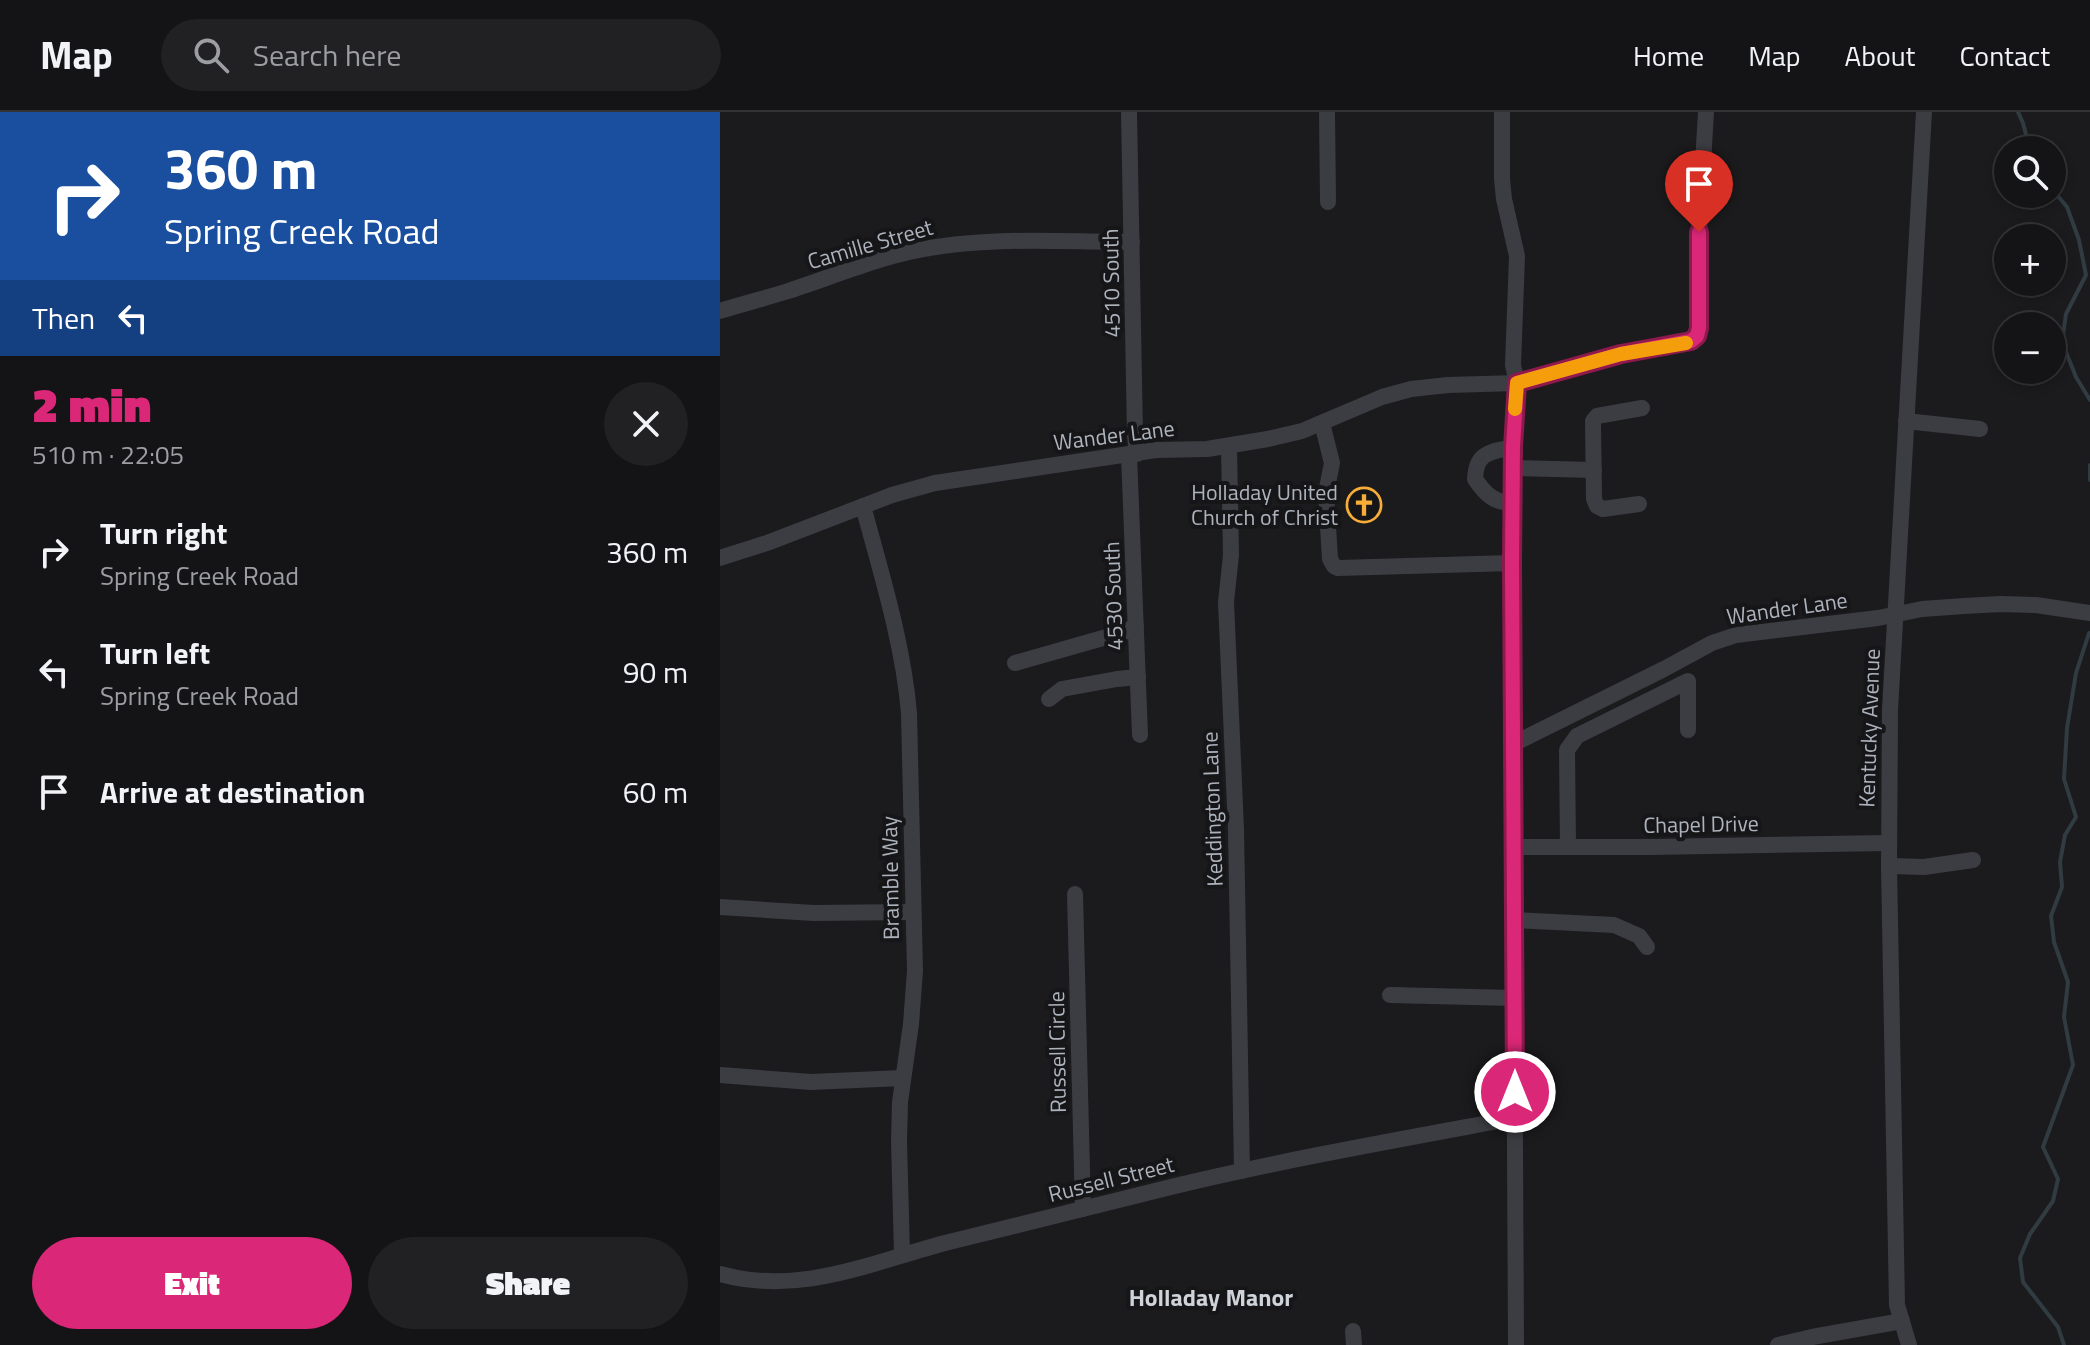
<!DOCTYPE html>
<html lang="en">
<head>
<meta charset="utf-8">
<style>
  :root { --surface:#141416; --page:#212123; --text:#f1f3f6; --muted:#9d9ea1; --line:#333335; --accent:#db2777 }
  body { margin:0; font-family:"Titillium Web",sans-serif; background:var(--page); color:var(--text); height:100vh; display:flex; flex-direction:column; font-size:30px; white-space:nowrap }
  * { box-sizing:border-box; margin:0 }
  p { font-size:26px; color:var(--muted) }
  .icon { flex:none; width:44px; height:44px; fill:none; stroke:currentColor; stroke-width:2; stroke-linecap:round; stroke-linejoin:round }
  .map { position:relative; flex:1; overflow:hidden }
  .drawer { display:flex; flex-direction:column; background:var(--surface); width:720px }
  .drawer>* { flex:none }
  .guide { background:#1a4fa0; color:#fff; overflow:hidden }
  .buttons { position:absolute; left:1274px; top:24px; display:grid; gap:16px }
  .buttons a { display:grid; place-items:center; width:72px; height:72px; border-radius:50%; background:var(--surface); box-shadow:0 4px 12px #0003,0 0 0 2px var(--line); font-size:40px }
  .pin { position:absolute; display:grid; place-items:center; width:68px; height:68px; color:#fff; margin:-82px -34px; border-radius:50% 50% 50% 0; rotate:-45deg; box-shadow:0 0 8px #0007 }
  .pin .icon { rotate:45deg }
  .me { position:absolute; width:88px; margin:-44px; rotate:0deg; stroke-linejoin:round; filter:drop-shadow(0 0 6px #0008) }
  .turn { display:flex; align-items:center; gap:28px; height:168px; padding:0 32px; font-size:36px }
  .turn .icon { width:104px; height:104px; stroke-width:2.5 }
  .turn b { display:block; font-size:56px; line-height:68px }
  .then { display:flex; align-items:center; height:76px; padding:0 32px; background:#0003; gap:16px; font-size:30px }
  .round { display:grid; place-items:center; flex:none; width:84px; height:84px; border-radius:42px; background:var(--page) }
  .overview { display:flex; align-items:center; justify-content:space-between; height:136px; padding:0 32px }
  h1 { font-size:48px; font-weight:800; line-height:60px; color:var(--accent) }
  .button { display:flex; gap:16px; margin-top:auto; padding:16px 32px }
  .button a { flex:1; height:92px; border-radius:48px; background:var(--accent); color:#fff; font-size:32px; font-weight:800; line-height:92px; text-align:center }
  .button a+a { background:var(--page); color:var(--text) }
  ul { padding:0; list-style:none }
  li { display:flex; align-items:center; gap:24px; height:120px; padding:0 32px }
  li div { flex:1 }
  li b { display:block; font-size:30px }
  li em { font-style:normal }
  header { display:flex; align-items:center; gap:48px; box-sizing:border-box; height:112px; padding:0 40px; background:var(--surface); border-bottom:2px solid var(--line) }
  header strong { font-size:38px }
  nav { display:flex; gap:44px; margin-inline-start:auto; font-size:28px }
  .search { width:560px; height:72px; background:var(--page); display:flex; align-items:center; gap:20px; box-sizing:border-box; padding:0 28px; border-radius:44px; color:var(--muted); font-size:30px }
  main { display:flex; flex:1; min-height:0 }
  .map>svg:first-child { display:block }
</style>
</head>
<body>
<header>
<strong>Map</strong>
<div class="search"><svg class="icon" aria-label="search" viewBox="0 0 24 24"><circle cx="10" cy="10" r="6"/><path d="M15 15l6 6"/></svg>Search here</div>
<nav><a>Home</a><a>Map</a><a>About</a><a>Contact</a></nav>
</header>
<main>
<section class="drawer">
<div class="guide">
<div class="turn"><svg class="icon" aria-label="right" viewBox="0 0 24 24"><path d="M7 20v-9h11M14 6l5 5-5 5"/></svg><div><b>360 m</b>Spring Creek Road</div></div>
<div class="then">Then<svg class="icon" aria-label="left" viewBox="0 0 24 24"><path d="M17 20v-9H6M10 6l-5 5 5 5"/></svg></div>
</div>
<div class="overview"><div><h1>2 min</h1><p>510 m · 22:05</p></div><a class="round"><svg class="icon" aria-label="close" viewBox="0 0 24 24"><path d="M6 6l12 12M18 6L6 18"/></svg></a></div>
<ul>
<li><svg class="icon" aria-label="right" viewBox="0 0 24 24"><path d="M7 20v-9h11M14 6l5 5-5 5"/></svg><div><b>Turn right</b><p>Spring Creek Road</p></div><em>360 m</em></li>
<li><svg class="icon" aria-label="left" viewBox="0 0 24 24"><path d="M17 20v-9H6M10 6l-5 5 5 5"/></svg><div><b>Turn left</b><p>Spring Creek Road</p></div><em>90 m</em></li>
<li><svg class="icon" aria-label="arrive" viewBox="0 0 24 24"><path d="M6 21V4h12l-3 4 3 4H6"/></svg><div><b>Arrive at destination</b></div><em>60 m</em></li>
</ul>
<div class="button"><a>Exit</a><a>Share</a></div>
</section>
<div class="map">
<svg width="1370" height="1233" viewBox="0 0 1370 1233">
  <rect width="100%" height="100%" fill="#1b1b1d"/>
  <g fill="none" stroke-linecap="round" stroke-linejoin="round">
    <g stroke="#303b42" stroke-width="4">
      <path d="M1298 0 1303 11 1310 38"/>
      <path d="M1332 77 1347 95 1359 128 1366 163 1346 202 1342 230 1356 265 1370 288"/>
      <path d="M1370 353V368"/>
      <path d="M1344 1233 1338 1215 1303 1170 1300 1146 1310 1122 1333 1089 1338 1067 1323 1035 1353 953 1344 905 1348 870 1334 830 1331 804 1342 775 1340 750 1345 723 1356 705 1344 667 1347 616 1356 561 1369 521"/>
    </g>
    <g stroke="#3c3d42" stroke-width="16">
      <path d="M409 0 415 323 417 342"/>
      <path d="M607 0 608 90"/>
      <path d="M782 0V67L784 87 797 144 793 253 797 271 793 335 792 451 796 1233"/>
      <path d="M0 199C22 192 43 187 65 180 109 166 153 147 199 138 269 124 341 130 412 130"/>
      <path d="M1186 309 1260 317"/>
      <path d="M602 311 612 351 606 381 610 447 614 454 618 456 792 451"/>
      <path d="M509 334 511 443 506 490 516 717 522 1059"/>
      <path d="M409 343 420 623"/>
      <path d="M793 356 874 358"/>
      <path d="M793 391C774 391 765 382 755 367 756 340 770 340 793 335"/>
      <path d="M919 392 883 397 877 394 874 387 873 309 877 304 922 296"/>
      <path d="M143 394C161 461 183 531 189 601L195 859 191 912 180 990 179 1029 182 1142"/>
      <path d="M0 446 47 431 172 383 215 371 436 338 487 337 548 327 582 319 662 285 691 277 728 273 797 271 901 242 971 229 977 224 979 216V120L986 0"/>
      <path d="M295 551 404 520 416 514"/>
      <path d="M329 587 342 577 397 567 418 565"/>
      <path d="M793 632 944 557 992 531 1016 523 1158 506 1202 497 1244 494 1281 492 1316 493 1370 501"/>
      <path d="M794 735H932L1168 731"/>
      <path d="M848 735 847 638 857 624 968 569V618"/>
      <path d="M1169 754 1204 755 1253 748"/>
      <path d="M355 782 363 1097"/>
      <path d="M0 795 93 801 192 800"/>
      <path d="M794 808 894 813 919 824 927 835"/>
      <path d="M670 883 794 886"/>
      <path d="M0 963 91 970 182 966"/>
      <path d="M0 1162C79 1184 150 1151 225 1131 302 1112 379 1093 455 1074 568 1047 682 1027 795 1006"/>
      <path d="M633 1219 634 1233"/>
      <path d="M1058 1233 1092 1225 1182 1209"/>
      <path d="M1189 1233 1177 1193 1169 754 1170 598 1204 0"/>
    </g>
  </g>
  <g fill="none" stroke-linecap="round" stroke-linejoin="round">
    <g stroke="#8e194d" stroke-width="20">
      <path id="route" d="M795 980 792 451 793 335 797 271 901 242 971 229 977 224 979 216V120"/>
    </g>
    <use href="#route" stroke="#db2777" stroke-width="14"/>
    <path stroke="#f59e0b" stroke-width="14" d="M795 297 797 271 901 242 966 231"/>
  </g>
  <defs>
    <g id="church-ring" transform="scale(1.8)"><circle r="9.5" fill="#161618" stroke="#f8ad38" stroke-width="1.5"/><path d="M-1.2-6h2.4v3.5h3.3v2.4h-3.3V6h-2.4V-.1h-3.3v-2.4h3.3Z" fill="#f8ad38"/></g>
  </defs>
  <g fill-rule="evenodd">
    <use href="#church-ring" x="644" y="393"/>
  </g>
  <g text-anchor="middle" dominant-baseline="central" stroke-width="8" stroke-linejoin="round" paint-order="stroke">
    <g font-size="22" fill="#adb3bd" stroke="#161618">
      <text transform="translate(150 132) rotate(-16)">Camille Street</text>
      <text transform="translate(391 171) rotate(-91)">4510 South</text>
      <text transform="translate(394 323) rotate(-7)">Wander Lane</text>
      <text transform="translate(393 484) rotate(-92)">4530 South</text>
      <text transform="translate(1067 496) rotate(-8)">Wander Lane</text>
      <text transform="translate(1149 616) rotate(-88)">Kentucky Avenue</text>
      <text transform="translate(492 697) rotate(-92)">Keddington Lane</text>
      <text transform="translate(981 712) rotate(-1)">Chapel Drive</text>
      <text transform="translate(170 766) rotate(-91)">Bramble Way</text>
      <text transform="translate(337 940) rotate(-91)">Russell Circle</text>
      <text transform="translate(391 1067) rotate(-14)">Russell Street</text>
    </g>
    <g font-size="22" fill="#adb3bd" stroke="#161618" text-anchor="end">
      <text x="618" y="380">Holladay United<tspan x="618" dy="25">Church of Christ</tspan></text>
    </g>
    <g font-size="24" font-weight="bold" fill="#ced2d9" stroke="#161618">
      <text x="491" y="1185">Holladay Manor</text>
    </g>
  </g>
</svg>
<div class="buttons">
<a><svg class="icon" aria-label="search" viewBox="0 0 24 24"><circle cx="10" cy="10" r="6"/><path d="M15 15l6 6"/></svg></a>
<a>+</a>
<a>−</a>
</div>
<div class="pin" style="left:979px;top:120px;background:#d93025"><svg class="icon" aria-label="arrive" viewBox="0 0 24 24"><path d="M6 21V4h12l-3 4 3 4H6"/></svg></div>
<svg class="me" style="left:795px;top:980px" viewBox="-20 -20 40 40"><circle r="17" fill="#db2777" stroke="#fff" stroke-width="3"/><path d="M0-11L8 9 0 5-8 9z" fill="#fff"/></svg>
</div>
</main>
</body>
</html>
